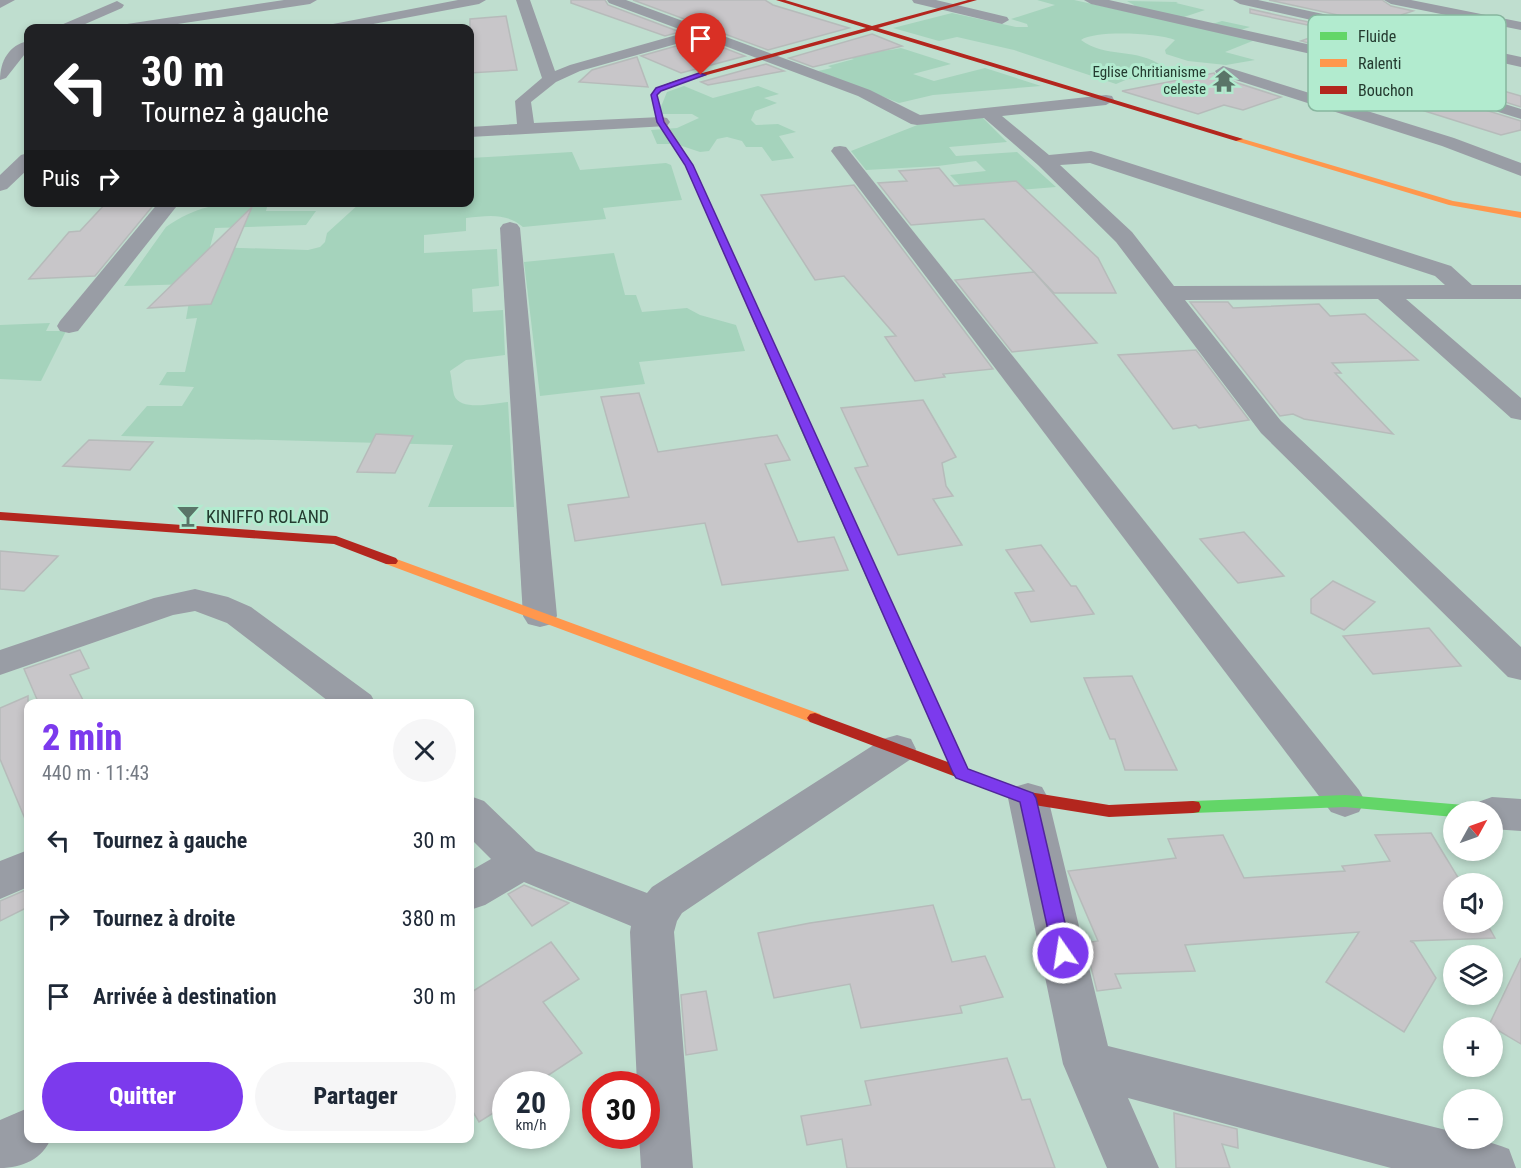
<!DOCTYPE html>
<html lang="fr">
<head>
<meta charset="utf-8">
<style>
  :root { --surface:#fff; --page:#f6f6f7; --text:#1f2937; --muted:#747a83; --accent:#7c3aed }
  body { margin:0; font-family:"Roboto Condensed",sans-serif; background:var(--page); color:var(--text); height:100vh; display:flex; flex-direction:column; font-size:22px; white-space:nowrap }
  * { box-sizing:border-box; margin:0 }
  p { font-size:20px; color:var(--muted) }
  .icon { flex:none; width:33px; height:33px; fill:none; stroke:currentColor; stroke-width:2; stroke-linecap:round; stroke-linejoin:round }
  .map { position:relative; flex:1; overflow:hidden }
  .drawer { position:absolute; left:24px; top:699px; width:450px; height:444px; display:flex; flex-direction:column; background:var(--surface); border-radius:12px; box-shadow:0 3px 9px #0003 }
  .drawer>* { flex:none }
  .guide { position:absolute; left:24px; top:24px; width:450px; height:183px; border-radius:12px; box-shadow:0 3px 9px #0003; background:#202124; color:#fff; overflow:hidden }
  .needle { width:39px; rotate:50deg }
  .controls { position:absolute; left:1443px; top:801px; display:grid; gap:12px }
  .controls a { display:grid; place-items:center; width:60px; height:60px; border-radius:50%; background:var(--surface); box-shadow:0 3px 9px #0003; font-size:30px }
  .speed { position:absolute; left:492px; top:1071px; display:flex; gap:12px; font-size:30px; font-weight:700; text-align:center }
  .speed>* { display:grid; place-content:center; width:78px; height:78px; border-radius:50%; background:var(--surface); box-shadow:0 3px 9px #0003; line-height:1 }
  .speed small { font-size:15px; font-weight:400 }
  .speed .limit { border:9px solid #d22; background:#fff; color:#111 }
  .pin { position:absolute; display:grid; place-items:center; width:51px; height:51px; color:#fff; margin:-62px -26px; border-radius:50% 50% 50% 0; rotate:-45deg; box-shadow:0 0 6px #0007 }
  .pin .icon { rotate:45deg }
  .me { position:absolute; width:66px; margin:-33px; rotate:347deg; stroke-linejoin:round; filter:drop-shadow(0 0 4px #0008) }
  .turn { display:flex; align-items:center; gap:21px; height:126px; padding:0 18px; font-size:27px }
  .turn .icon { width:78px; height:78px; stroke-width:2.5 }
  .turn b { display:block; font-size:42px; line-height:51px }
  .then { display:flex; align-items:center; height:57px; padding:0 18px; background:#0003; gap:12px; font-size:22px }
  .round { display:grid; place-items:center; flex:none; width:63px; height:63px; border-radius:32px; background:var(--page) }
  .headline { display:flex; align-items:center; justify-content:space-between; height:102px; padding:0 18px }
  h1 { font-size:36px; font-weight:800; line-height:45px; color:var(--accent) }
  .action { display:flex; gap:12px; margin-top:auto; padding:12px 18px }
  .action a { flex:1; height:69px; border-radius:36px; background:var(--accent); color:#fff; font-size:24px; font-weight:800; line-height:69px; text-align:center }
  .action a+a { background:var(--page); color:var(--text) }
  ul { padding:0; list-style:none }
  li { display:flex; align-items:center; gap:18px; height:78px; padding:0 18px }
  li div { flex:1 }
  li b { display:block; font-size:22px }
  li em { font-style:normal }
  .map>svg:first-child { display:block }
</style>
</head>
<body>
<div class="map">
<svg width="1521" height="1168" viewBox="0 0 1521 1168">
  <rect width="100%" height="100%" fill="#bfdecf"/>
  <g fill="#a5d3bc">
    <path d="M1037 0H1074L1138 14 1134 5 1127 1 1178 2 1176 3 1205 10 1181 18 1209 25 1222 21 1250 27 1231 33 1255 40 1225 52 1255 60 1226 65 1188 61 1166 54 1165 50 1175 40C1158 33 1095 30 1081 40 1104 58 1139 48 1162 66L1157 73 1128 79 1116 84 1014 50 957 37 939 41 893 28 952 13 1016 27H1028L1027 24 1011 19 1055 5Z"/>
    <path d="M901 48 951 64 913 74 934 81 985 68 1041 86 933 95 899 103 818 71 832 68 828 66 854 59 837 53C859 51 880 53 901 48Z"/>
    <path d="M684 86 713 98 758 86 779 94 764 98 777 103 755 111 751 120 756 125 778 124 796 132 779 136 794 158 772 161 762 147H746L742 141 727 137 717 139 709 151 700 152 676 144H657L651 130 677 128 699 118 692 114H658L667 92Z"/>
    <path d="M982 117 1007 142 949 147 956 156 1017 152 1056 187 968 194 950 175 986 171 976 161 938 166 866 170 851 151 920 124Z"/>
    <path d="M572 152 580 170 666 163 671 165 682 200 603 208 606 219 523 227C506 212 486 216 466 218V231L424 235V253L497 249 499 286 472 289 473 312 503 310 505 355 466 360 450 371C452 379 452 388 454 395 460 412 495 403 508 402L514 507H428L453 445 121 436 147 406H182L194 387 159 385 167 372H185L197 318 186 319 192 284 124 286 166 227C201 203 226 202 268 203L266 211H316L306 225 215 228 210 247 308 250 320 247 325 242 327 233 360 203 470 202V158Z"/>
    <path d="M614 253 625 295H636L642 312 687 308 700 315 736 325 745 351 639 362 645 384 540 396 524 262Z"/>
    <path d="M50 323 46 331H66L41 381 0 379V325Z"/>
  </g>
  <g fill="#c8c6c9" stroke="#b6bbba" stroke-width="1.5">
    <path d="M571 0H605L608 5 680 32 665 36 571 3Z"/>
    <path d="M633 0H765L773 5 849 28 768 50Z"/>
    <path d="M1269 0H1382L1391 6 1413 11 1401 15 1419 18 1401 25 1454 37 1448 39Z"/>
    <path d="M1250 9 1422 47 1375 61 1301 41 1332 30 1250 13Z"/>
    <path d="M506 16 517 70 470 73V19Z"/>
    <path d="M872 34 902 46 813 67 789 58Z"/>
    <path d="M701 39 745 56 681 73 641 56Z"/>
    <path d="M637 57 648 87 579 82 592 70Z"/>
    <path d="M1420 60 1493 80 1479 84 1521 96V107L1390 66Z"/>
    <path d="M766 64 784 71 708 85 701 82Z"/>
    <path d="M1362 72 1521 121V130L1501 135 1326 80Z"/>
    <path d="M1214 73 1216 76 1281 97 1243 110 1224 105 1198 114 1122 91Z"/>
    <path d="M939 168 954 186 1016 181 1098 258 1116 293H1054L984 219 911 225 878 183 907 181 899 171Z"/>
    <path d="M854 185 993 369 943 374 945 377 915 381 885 337 896 336 844 276 815 280 761 195Z"/>
    <path d="M107 202H156L95 276 29 279 69 232 80 231Z"/>
    <path d="M252 207 211 304 148 308Z"/>
    <path d="M1034 272 1097 343 1012 352 955 280Z"/>
    <path d="M1190 302H1228L1233 308 1319 304 1330 316 1365 314 1418 360 1332 363 1341 373H1335L1393 434 1304 419 1293 414 1280 416Z"/>
    <path d="M1196 350 1249 420 1199 428 1196 425 1173 429 1118 355Z"/>
    <path d="M639 393 658 452 777 435 790 460 765 464 798 542 834 537 848 570 722 585 705 523 575 541 568 505 629 497 601 397Z"/>
    <path d="M923 400 956 457 942 463 946 486 953 496 933 499 962 545 898 555 855 468 868 466 841 408Z"/>
    <path d="M376 434 413 436 395 473 357 472Z"/>
    <path d="M89 440 153 442 130 470 63 466Z"/>
    <path d="M1244 532 1284 576 1238 583 1200 539Z"/>
    <path d="M1041 545 1071 586H1076L1094 614 1031 622 1015 593 1034 591 1006 550Z"/>
    <path d="M0 551 58 556 24 591 0 589Z"/>
    <path d="M1333 581 1375 602 1344 630 1311 613V599Z"/>
    <path d="M1429 628 1461 666 1373 674 1343 636Z"/>
    <path d="M80 650 89 668 70 675 85 704H39L24 669Z"/>
    <path d="M1132 676 1177 770H1125L1115 739H1110L1084 678Z"/>
    <path d="M28 696V826L0 759V708Z"/>
    <path d="M1431 833 1462 884H1454V922H1486L1495 938 1410 941 1414 943 1436 978 1404 1032 1326 982 1359 932 1185 945 1195 971 1115 974 1121 988 1097 991 1085 943 1098 941 1068 871 1176 858 1168 839 1223 835 1244 878 1345 871 1342 866 1390 861 1375 835Z"/>
    <path d="M524 885 569 903 532 926 508 894Z"/>
    <path d="M28 889V907L0 921V901Z"/>
    <path d="M933 905 952 962 985 956 1003 997 960 1006 962 1013 861 1028 850 984 774 998 758 933 810 923Z"/>
    <path d="M551 942 579 979 543 1002 582 1053 535 1084H506V1105L479 1122 470 1107V993Z"/>
    <path d="M1521 958V1044L1489 1025Z"/>
    <path d="M706 991 717 1050 686 1055 681 995Z"/>
    <path d="M1007 1058 1022 1100 1030 1099 1055 1168H847L842 1139 807 1145 801 1116 871 1105 865 1081Z"/>
    <path d="M1174 1113 1237 1129 1238 1148 1222 1144 1230 1168H1176Z"/>
  </g>
  <g fill="none" stroke-linecap="round" stroke-linejoin="round">
    <g fill="#999da5" fill-rule="evenodd">
      <path d="M0 0H15L0 8Z"/>
      <path d="M284 0H317L310 4 151 28H120L127 24Z"/>
      <path d="M458 0H486L479 4 352 28H326L333 24Z"/>
      <path d="M516 0H530L555 71 570 65 687 32 609 3 607 0H626L870 90 920 115 1106 95 1112 96 1114 100 1106 105 1002 116 1049 155 1091 151 1098 153 1451 266 1472 285H1521V299H1406L1521 398V420L1511 418 1378 299 1185 300 1281 421 1521 647V680L1508 677 1261 433 1116 242 1038 165 984 118 917 125 911 124 858 96 701 37 580 71 556 82 531 102 534 123 661 117 667 118 670 122 667 126 470 137V127L517 124 515 101 542 78ZM1090 163 1435 276 1445 285 1174 286 1132 232 1060 165Z"/>
      <path d="M912 0H936L1007 17 1009 20 1002 24 914 3Z"/>
      <path d="M1084 0H1109L1320 47 1521 109V119L1311 54 1091 4Z"/>
      <path d="M1233 0H1258L1521 57V67L1240 4Z"/>
      <path d="M1384 0H1411L1521 22V30L1391 4Z"/>
      <path d="M117 1 124 5 122 8 76 28H59L61 25Z"/>
      <path d="M28 41V50L6 78 0 80C0 61 9 45 28 41Z"/>
      <path d="M1223 66 1454 138 1521 163V176L1442 146 1217 74 1215 71Z"/>
      <path d="M840 146 846 147 1359 790 1365 801 1359 812 1345 817 1331 812 834 155 831 151 834 147Z"/>
      <path d="M28 153V169L7 189 0 191V175L21 155Z"/>
      <path d="M159 202H180L78 331 69 333 60 331 57 326 60 321Z"/>
      <path d="M510 222 517 224 520 228 557 616 552 624 540 627 528 624 523 616 500 228 503 224Z"/>
      <path d="M195 589 228 597 251 607 371 695 376 704H332L227 623 195 611 173 615 0 675V650L154 598Z"/>
      <path d="M897 735 911 739 916 749 911 759 682 913 677 921 674 932 693 1168H641L639 1136H646V1084H637L630 932 631 926 524 882 485 905 470 910V871L491 859 470 838V796L484 801 536 851 647 893 652 887 883 739Z"/>
      <path d="M1028 783 1042 787 1048 798 1108 1046 1454 1132V1138C1474 1138 1489 1141 1509 1149L1516 1168H1391L1128 1098 1159 1168H1107L1063 1064 1008 798 1014 787Z"/>
      <path d="M1492 797 1521 799V831L1492 829V812H1472L1478 802Z"/>
      <path d="M28 850V887L0 899V861Z"/>
      <path d="M28 1108V1138H51C43 1159 22 1168 0 1168V1120Z"/>
    </g>
    <g fill="#63d668" fill-rule="evenodd">
      <path d="M803 418 809 421 969 773 967 777 961 779 955 777 953 773 797 421Z"/>
      <path d="M1345 795 1476 806 1482 807 1484 812H1454V817L1345 807 1193 813 1187 812 1185 807 1187 802 1193 801Z"/>
    </g>
    <g fill="#ff974d" fill-rule="evenodd">
      <path d="M656 110 661 111 665 122 693 165 809 421 807 423 803 424 797 421 685 165 657 122Z"/>
      <path d="M1236 137 1453 201 1521 212V218L1449 205 1236 141Z"/>
      <path d="M391 557 820 714 823 718 820 722H810L386 564 384 561 386 558Z"/>
    </g>
    <g fill="#b3261e" fill-rule="evenodd">
      <path d="M776 0H785L872 26 968 0H977L878 28 1243 139 1236 141 872 30 681 82 660 90 657 95 661 111 656 112 651 95 656 88 677 80 866 28Z"/>
      <path d="M0 512 336 536 396 558 398 561 396 564H386L334 544 0 520Z"/>
      <path d="M815 713 1029 792 1109 805 1193 801 1199 802 1201 807 1199 812 1193 813 1109 817 1028 804 810 722 807 718 810 714Z"/>
    </g>
  </g>
  <path fill="#7c3aed" stroke="#51269a" stroke-width="1.5" d="M699 73 705 75 661 91 657 95 664 122 693 165 968 769 1033 793 1036 798 1072 953 1069 959 1063 961 1056 959 1053 953 1020 802 956 778 953 773 685 165 657 122 651 95 656 88Z"/>
  <defs>
    <g id="temple-bare" transform="scale(1.8)"><path d="M0-6L5-2H3V0L6.5 2.5H4V6H1.5V3h-3V6H-4V2.5H-6.5L-3 0V-2H-5Z" fill="#5a7468" stroke="#b2ebcf" stroke-width="2.5" paint-order="stroke"/></g>
    <g id="bar-bare" transform="scale(1.8)"><path d="M-6-5H6L.8 .8V4.5H3.5V6h-7V4.5H-.8V.8Z" fill="#5a7468" stroke="#b2ebcf" stroke-width="2.5" paint-order="stroke"/></g>
  </defs>
  <g fill-rule="evenodd">
    <use href="#temple-bare" x="1224" y="81"/>
    <use href="#bar-bare" x="188" y="516"/>
  </g>
  <g text-anchor="middle" dominant-baseline="central" stroke-width="6" stroke-linejoin="round" paint-order="stroke">
    <g font-size="15" fill="#243b30" stroke="#b2ebcf" text-anchor="end">
      <text x="1206" y="72">Eglise Chritianisme<tspan x="1206" dy="17">celeste</tspan></text>
    </g>
    <g font-size="18" fill="#243b30" stroke="#b2ebcf" text-anchor="start">
      <text x="206" y="516">KINIFFO ROLAND</text>
    </g>
  </g>
  <rect x="1308" y="15" width="198" height="96" rx="9" fill="#b2ebcf" stroke="#87b69f" stroke-width="1.5"/>
  <rect x="1320" y="32" width="27" height="8" fill="#63d668"/>
  <rect x="1320" y="59" width="27" height="8" fill="#ff974d"/>
  <rect x="1320" y="86" width="27" height="8" fill="#b3261e"/>
  <g font-size="16" fill="#243b30">
    <text x="1358" y="42">Fluide</text>
    <text x="1358" y="69">Ralenti</text>
    <text x="1358" y="96">Bouchon</text>
  </g>
</svg>
<div class="controls">
<a><svg class="needle" viewBox="-14 -14 28 28"><path d="M0-13l5 13h-10z" fill="#e53935"/><path d="M0 13l5-13h-10z" fill="#747a83"/></svg></a>
<a><svg class="icon" aria-label="sound" viewBox="0 0 24 24"><path d="M4 9h4l5-4v14l-5-4H4zM17 9q2 3 0 6"/></svg></a>
<a><svg class="icon" aria-label="layers" viewBox="0 0 24 24"><path d="M12 4l9 5-9 5-9-5zM3 14l9 5 9-5"/></svg></a>
<a>+</a>
<a>−</a>
</div>
<div class="speed"><div>20<small>km/h</small></div><div class="limit">30</div></div>
<div class="pin" style="left:701px;top:75px;background:#d93025"><svg class="icon" aria-label="arrive" viewBox="0 0 24 24"><path d="M6 21V4h12l-3 4 3 4H6"/></svg></div>
<svg class="me" style="left:1063px;top:953px" viewBox="-20 -20 40 40"><circle r="17" fill="#7c3aed" stroke="#fff" stroke-width="3"/><path d="M0-11L8 9 0 5-8 9z" fill="#fff"/></svg>
<div class="guide">
<div class="turn"><svg class="icon" aria-label="left" viewBox="0 0 24 24"><path d="M17 20v-9H6M10 6l-5 5 5 5"/></svg><div><b>30 m</b>Tournez à gauche</div></div>
<div class="then">Puis<svg class="icon" aria-label="right" viewBox="0 0 24 24"><path d="M7 20v-9h11M14 6l5 5-5 5"/></svg></div>
</div>
<section class="drawer">
<div class="headline"><div><h1>2 min</h1><p>440 m · 11:43</p></div><a class="round"><svg class="icon" aria-label="close" viewBox="0 0 24 24"><path d="M6 6l12 12M18 6L6 18"/></svg></a></div>
<ul>
<li><svg class="icon" aria-label="left" viewBox="0 0 24 24"><path d="M17 20v-9H6M10 6l-5 5 5 5"/></svg><div><b>Tournez à gauche</b></div><em>30 m</em></li>
<li><svg class="icon" aria-label="right" viewBox="0 0 24 24"><path d="M7 20v-9h11M14 6l5 5-5 5"/></svg><div><b>Tournez à droite</b></div><em>380 m</em></li>
<li><svg class="icon" aria-label="arrive" viewBox="0 0 24 24"><path d="M6 21V4h12l-3 4 3 4H6"/></svg><div><b>Arrivée à destination</b></div><em>30 m</em></li>
</ul>
<div class="action"><a>Quitter</a><a>Partager</a></div>
</section>
</div>
</body>
</html>
